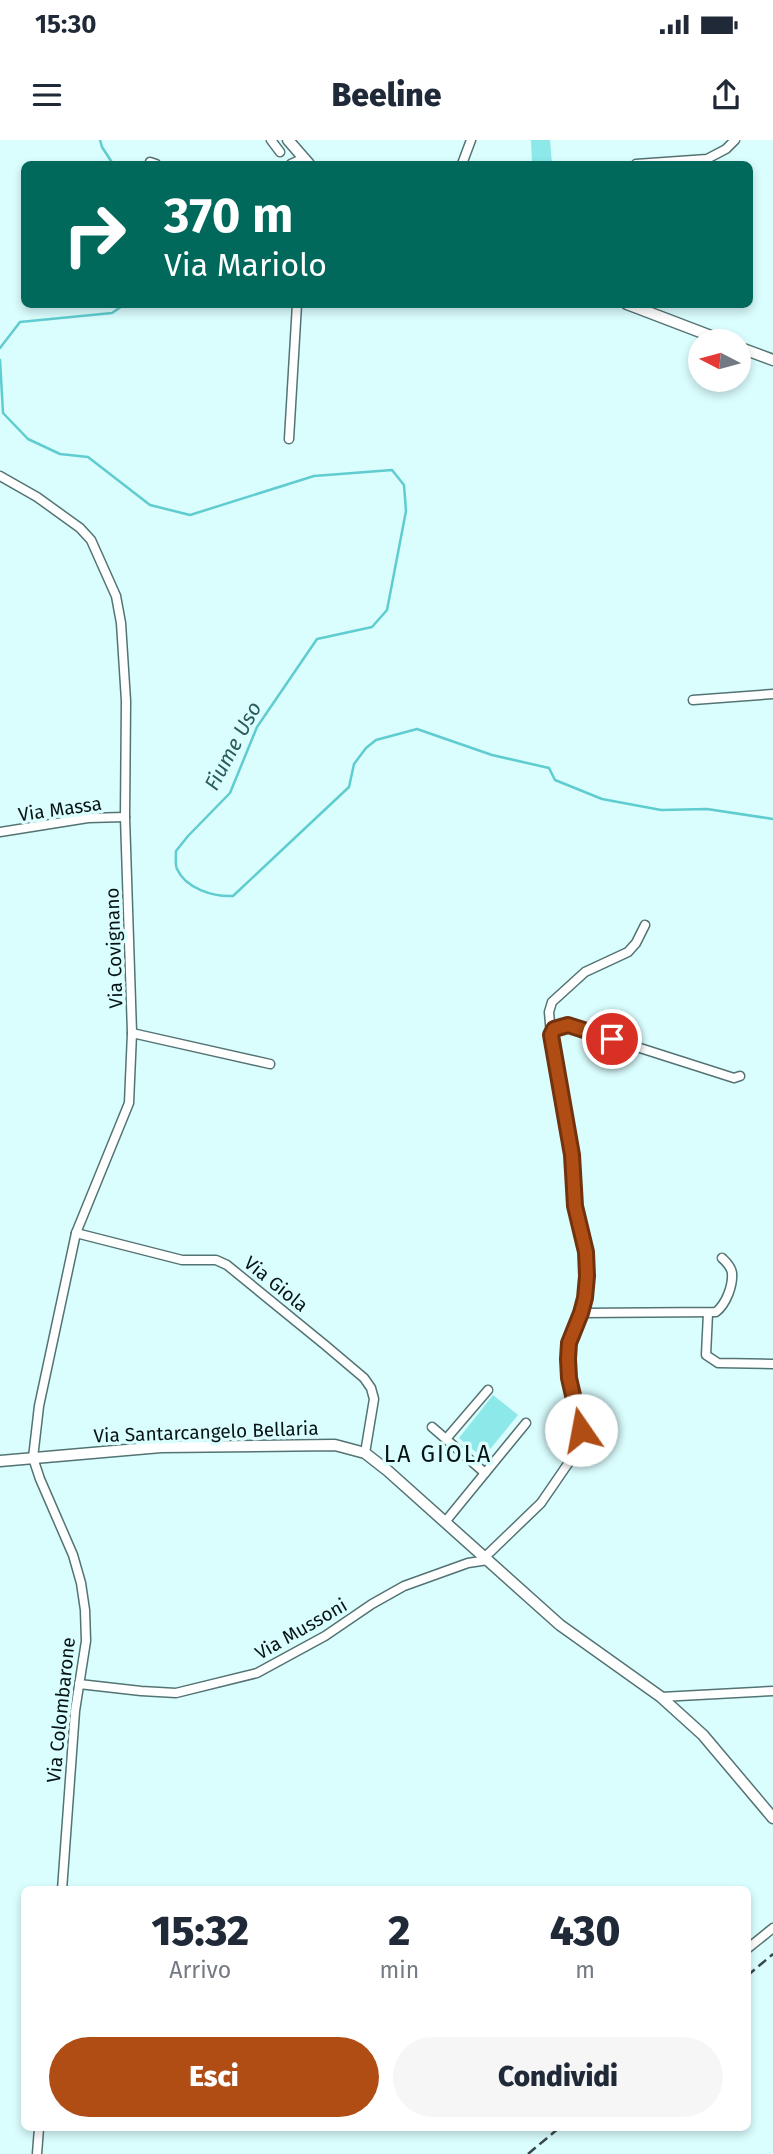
<!DOCTYPE html>
<html lang="it">
<head>
<meta charset="utf-8">
<style>
  :root { --surface:#fff; --page:#f6f6f7; --text:#1f2937; --muted:#747a83; --accent:#af4d14 }
  body { margin:0; font-family:"Fira Sans",sans-serif; background:var(--page); color:var(--text); height:100vh; display:flex; flex-direction:column; font-size:26px; white-space:nowrap }
  * { box-sizing:border-box; margin:0 }
  p { font-size:23px; color:var(--muted) }
  .icon { flex:none; width:38px; height:38px; fill:none; stroke:currentColor; stroke-width:2; stroke-linecap:round; stroke-linejoin:round }
  .map { position:relative; flex:1; overflow:hidden }
  .panel { position:absolute; left:21px; top:1746px; width:730px; height:245px; display:flex; flex-direction:column; background:var(--surface); border-radius:10px; box-shadow:0 4px 10px #0003 }
  .panel>* { flex:none }
  .top-card { position:absolute; left:21px; top:21px; width:732px; height:147px; border-radius:10px; box-shadow:0 4px 10px #0003; background:#00695c; color:#fff; overflow:hidden }
  .needle { width:46px; rotate:276deg }
  .tools { position:absolute; left:688px; top:189px; display:grid; gap:14px }
  .tools a { display:grid; place-items:center; width:63px; height:63px; border-radius:50%; background:var(--surface); box-shadow:0 4px 10px #0003; font-size:35px }
  .pin { position:absolute; display:grid; place-items:center; width:60px; height:60px; color:#fff; margin:-30px; border:4px solid #fff; border-radius:50%; box-shadow:0 2px 7px #0007 }
  .me { position:absolute; width:77px; margin:-38px; rotate:348deg; stroke-linejoin:round; filter:drop-shadow(0 0 5px #0008) }
  .turn { display:flex; align-items:center; gap:24px; height:147px; padding:0 28px; font-size:32px }
  .turn .icon { width:91px; height:91px; stroke-width:2.5 }
  .turn b { display:block; font-size:49px; line-height:60px }
  .eta { display:flex; justify-content:space-evenly; align-items:center; height:119px; text-align:center }
  .eta b { font-size:42px; font-weight:800; line-height:49px }
  .cta { display:flex; gap:14px; margin-top:auto; padding:14px 28px }
  .cta a { flex:1; height:80px; border-radius:42px; background:var(--accent); color:#fff; font-size:28px; font-weight:800; line-height:80px; text-align:center }
  .cta a+a { background:var(--page); color:var(--text) }
  .status { display:flex; justify-content:space-between; align-items:center; height:49px; padding:0 35px; background:var(--surface); direction:ltr }
  .status svg { height:19px; fill:currentColor }
  header { display:flex; justify-content:space-between; align-items:center; height:91px; padding:0 28px; background:var(--surface); font-size:32px; font-weight:800 }
  .map>svg:first-child { display:block }
</style>
</head>
<body>
<div class="status"><b>15:30</b><svg viewBox="0 0 49 12"><path d="M0 12V9h3v3zM5 12V6h3v6zM10 12V3h3v9zM15 12V0h3v12zM26 1h20v11H26zM47 4h2v5h-2z"/></svg></div>
<header><svg class="icon" aria-label="menu" viewBox="0 0 24 24"><path d="M4 6h16M4 12h16M4 18h16"/></svg>Beeline<svg class="icon" aria-label="share" viewBox="0 0 24 24"><path d="M12 15V3M7 8l5-5 5 5M5 13v7h14v-7"/></svg></header>
<div class="map">
<svg width="773" height="2014" viewBox="0 0 773 2014">
  <rect width="100%" height="100%" fill="#dafdfe"/>
  <g fill="#8de8ea">
    <path d="M531 0H550L552 24H532Z"/>
    <path d="M493 1255 518 1275 483 1318 459 1298Z"/>
  </g>
  <g fill="none" stroke-linecap="round" stroke-linejoin="round">
    <g stroke="#5fcccf" stroke-width="2.5">
      <path d="M100 0 102 7 113 24"/>
      <path d="M0 208 20 182 112 173 125 164"/>
      <path d="M0 220 3 273 28 299 60 314 88 317 150 365 190 375 314 336 392 330 404 345 406 371 387 470 372 487 317 499 257 587 230 653 188 696 176 711C176 716 175 725 177 729 186 749 214 757 233 756L349 647 354 624 366 608 376 600 417 589 492 615 549 628 555 640 602 659 661 670 707 669 773 679"/>
    </g>
    <g stroke="#547373" stroke-width="11">
      <g id="minor">
        <path d="M271 0 280 12"/>
        <path d="M150 22 156 24"/>
        <path d="M291 24 304 18"/>
        <path d="M462 24 471 0"/>
        <path d="M636 24 707 19 726 9 735 0"/>
        <path d="M289 299 297 164"/>
        <path d="M0 336 37 357 80 388 91 400 116 456 121 483 126 561 125 677 132 893 129 963 76 1093 39 1266 33 1318 40 1339 73 1415 81 1443 85 1470 86 1501 75 1571 62 1750"/>
        <path d="M693 560 773 554"/>
        <path d="M0 692 88 678 125 677"/>
        <path d="M132 893 270 924"/>
        <path d="M551 895 549 872 552 862 585 832 628 812 636 803 645 785"/>
        <path d="M76 1093 182 1120H216L227 1125 325 1205 364 1238 371 1248 374 1259 365 1313"/>
        <path d="M581 1173 716 1172C726 1164 733 1146 732 1133 731 1126 726 1122 722 1118"/>
        <path d="M708 1173 706 1215 718 1223 773 1224"/>
        <path d="M432 1287 485 1333"/>
        <path d="M446 1299 488 1250"/>
        <path d="M445 1382 526 1283"/>
        <path d="M485 1417 541 1363 576 1312 580 1301V1279L569 1238 568 1219 569 1203 581 1173 585 1158 587 1136 586 1112 575 1067 572 1015 553 906 551 895 554 889 568 885 734 938 740 936"/>
        <path d="M79 1544 141 1551 176 1553 257 1533 325 1496 372 1464 404 1446 468 1423 488 1420"/>
        <path d="M661 1557 773 1551"/>
        <path d="M747 1809 773 1788"/>
        <path d="M37 2014 39 1988"/>
      </g>
    </g>
    <g stroke="#547373" stroke-width="13">
      <g id="tertiary">
        <path d="M288 0 309 24"/>
        <path d="M627 164 724 201"/>
        <path d="M738 207 773 220"/>
        <path d="M0 1321 161 1307 335 1305 365 1313 388 1331 560 1485 661 1557 703 1595 773 1678"/>
      </g>
    </g>
    <use href="#minor" stroke="#fff" stroke-width="8"/>
    <use href="#tertiary" stroke="#fff" stroke-width="10"/>
    <g stroke="#38494a" stroke-width="2.5" stroke-dasharray="10 5" stroke-linecap="butt">
      <path d="M747 1836 773 1814"/>
      <path d="M528 2014 559 1988"/>
    </g>
  </g>
  <g fill="none" stroke-linecap="round" stroke-linejoin="round">
    <g stroke="#72320d" stroke-width="18">
      <path id="route" d="M581 1290 569 1238 568 1219 569 1203 581 1173 585 1158 587 1136 586 1112 575 1066 572 1015 551 895 554 889 568 885 612 899"/>
    </g>
    <use href="#route" stroke="#af4d14" stroke-width="12"/>
  </g>
  <g text-anchor="middle" dominant-baseline="central" stroke-width="7" stroke-linejoin="round" paint-order="stroke">
    <g font-size="19" fill="#071313" stroke="#dafdfe">
      <text transform="translate(60 669) rotate(-8)">Via Massa</text>
      <text transform="translate(114 808) rotate(-92)">Via Covignano</text>
      <text transform="translate(276 1144) rotate(39)">Via Giola</text>
      <text transform="translate(206 1292) rotate(-2)">Via Santarcangelo Bellaria</text>
      <text transform="translate(301 1489) rotate(-30)">Via Mussoni</text>
      <text transform="translate(61 1570) rotate(-84)">Via Colombarone</text>
    </g>
    <g font-size="21" font-style="italic" fill="#2c5c5d" stroke="#dafdfe">
      <text transform="translate(233 606) rotate(-62)">Fiume Uso</text>
    </g>
    <g font-size="23" letter-spacing="2" fill="#071313" stroke="#dafdfe">
      <text x="438" y="1314">LA GIOLA</text>
    </g>
  </g>
</svg>
<div class="tools">
<a><svg class="needle" viewBox="-14 -14 28 28"><path d="M0-13l5 13h-10z" fill="#e53935"/><path d="M0 13l5-13h-10z" fill="#747a83"/></svg></a>
</div>
<div class="pin" style="left:612px;top:899px;background:#d93025"><svg class="icon" aria-label="arrive" viewBox="0 0 24 24"><path d="M6 21V4h12l-3 4 3 4H6"/></svg></div>
<svg class="me" style="left:581px;top:1290px" viewBox="-20 -20 40 40"><circle r="19" fill="#fff"/><path d="M0-13L10 11 0 6-10 11z" fill="#af4d14"/></svg>
<div class="top-card">
<div class="turn"><svg class="icon" aria-label="right" viewBox="0 0 24 24"><path d="M7 20v-9h11M14 6l5 5-5 5"/></svg><div><b>370 m</b>Via Mariolo</div></div>
</div>
<section class="panel">
<div class="eta">
<div><b>15:32</b><p>Arrivo</p></div>
<div><b>2</b><p>min</p></div>
<div><b>430</b><p>m</p></div>
</div>
<div class="cta"><a>Esci</a><a>Condividi</a></div>
</section>
</div>
</body>
</html>
